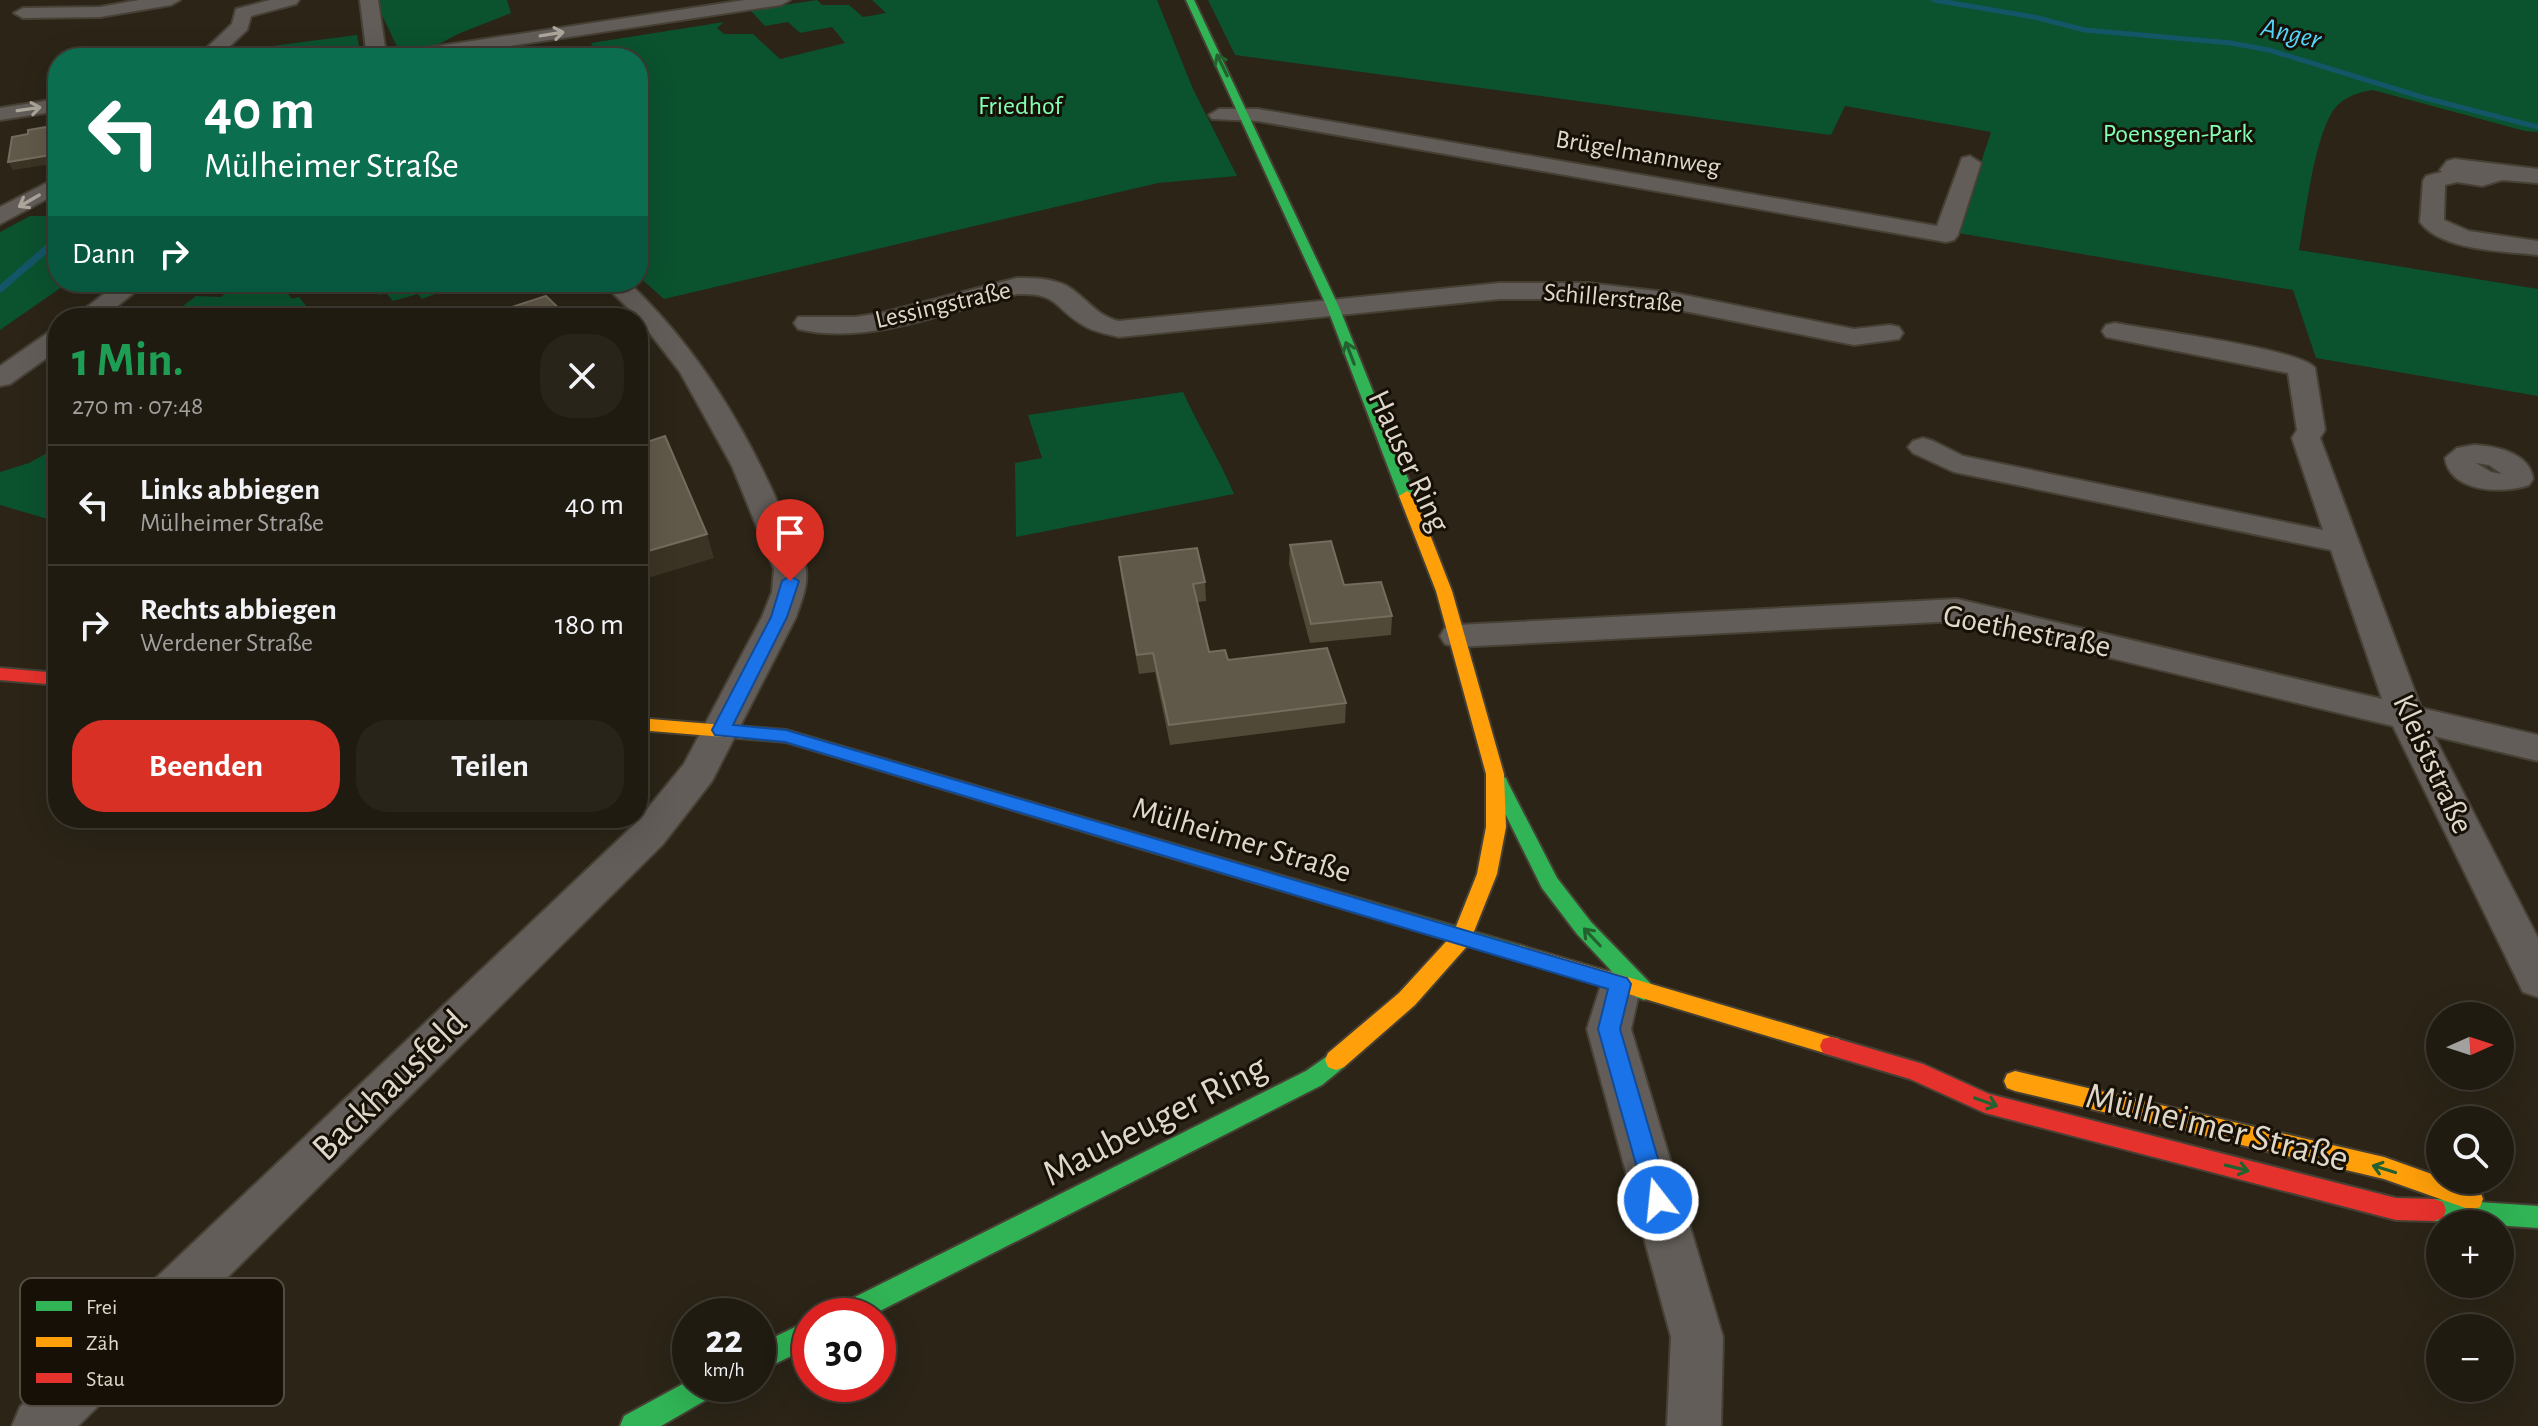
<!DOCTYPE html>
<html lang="de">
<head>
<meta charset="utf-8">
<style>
  :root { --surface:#201b11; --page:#28241a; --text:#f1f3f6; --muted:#a2a19f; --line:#3d3931; --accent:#d93025 }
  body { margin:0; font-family:"Alegreya Sans",sans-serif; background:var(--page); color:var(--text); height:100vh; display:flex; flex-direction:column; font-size:30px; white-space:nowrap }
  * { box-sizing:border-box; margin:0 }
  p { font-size:26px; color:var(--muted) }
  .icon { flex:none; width:44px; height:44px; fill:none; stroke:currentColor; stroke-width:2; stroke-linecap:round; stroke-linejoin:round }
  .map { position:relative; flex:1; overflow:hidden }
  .panel { position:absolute; left:48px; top:308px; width:600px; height:520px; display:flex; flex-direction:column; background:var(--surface); border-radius:32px; box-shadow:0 8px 32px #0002,0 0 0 2px var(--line) }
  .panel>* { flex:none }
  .top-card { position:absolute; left:48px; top:48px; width:600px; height:244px; border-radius:32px; box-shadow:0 8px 32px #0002,0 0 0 2px var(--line); background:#0b6e4f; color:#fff; overflow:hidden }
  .needle { width:52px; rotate:87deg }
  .buttons { position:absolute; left:2426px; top:1002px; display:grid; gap:16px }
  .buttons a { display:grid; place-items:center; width:88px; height:88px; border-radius:50%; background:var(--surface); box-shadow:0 8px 32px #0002,0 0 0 2px var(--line); font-size:40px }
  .speed { position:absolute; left:672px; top:1298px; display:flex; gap:16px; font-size:40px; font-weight:700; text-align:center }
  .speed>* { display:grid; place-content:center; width:104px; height:104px; border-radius:50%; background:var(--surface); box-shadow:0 8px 32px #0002,0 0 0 2px var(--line); line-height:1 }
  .speed small { font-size:20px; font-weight:400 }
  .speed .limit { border:12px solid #d22; background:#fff; color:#111 }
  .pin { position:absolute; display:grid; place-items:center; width:68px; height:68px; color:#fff; margin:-82px -34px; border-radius:50% 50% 50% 0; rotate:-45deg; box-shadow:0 0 8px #0007 }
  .pin .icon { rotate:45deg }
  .me { position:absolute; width:88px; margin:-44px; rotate:344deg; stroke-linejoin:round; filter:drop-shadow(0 0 6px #0008) }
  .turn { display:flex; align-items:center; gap:28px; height:168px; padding:0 24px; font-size:36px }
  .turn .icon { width:104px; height:104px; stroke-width:2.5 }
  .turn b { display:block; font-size:56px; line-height:68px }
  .then { display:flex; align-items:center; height:76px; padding:0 24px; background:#0003; gap:16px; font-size:30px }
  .round { display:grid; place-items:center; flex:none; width:84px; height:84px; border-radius:32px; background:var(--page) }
  .summary { display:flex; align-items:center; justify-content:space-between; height:136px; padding:0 24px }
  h1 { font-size:48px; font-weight:600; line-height:60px; color:#1e9e55 }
  .primary-button { display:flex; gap:16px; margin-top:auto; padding:16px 24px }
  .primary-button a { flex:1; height:92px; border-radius:32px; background:var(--accent); color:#fff; font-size:32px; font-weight:600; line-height:92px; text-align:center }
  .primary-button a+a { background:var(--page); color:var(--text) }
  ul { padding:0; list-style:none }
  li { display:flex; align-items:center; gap:24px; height:120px; padding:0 24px; border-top:2px solid var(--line) }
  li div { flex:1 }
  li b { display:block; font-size:30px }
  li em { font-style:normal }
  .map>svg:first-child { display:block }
</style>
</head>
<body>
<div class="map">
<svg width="2538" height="1426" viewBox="0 0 2538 1426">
  <rect width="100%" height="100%" fill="#2b2417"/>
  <g fill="#0b522f">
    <path d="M375 0H507L511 13 458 34 439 44 399 51Z"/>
    <path d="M817 0 822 5H849L863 17 886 13 872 0H1157L1193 89 1237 176 1158 183 664 299 638 276V58H594L599 57 591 43 724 22 717 28 724 34H753L780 59 845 43 832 27 800 33 788 22 765 26 750 10Z"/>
    <path d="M1208 0H2538V132L2525 131 2373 90C2357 92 2339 99 2331 114 2313 147 2306 212 2299 250L2538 289V396L2316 358 2293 290 1958 233 1991 132 1845 106 1831 135 1235 55Z"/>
    <path d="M357 35 360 52 351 58H259L272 46Z"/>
    <path d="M58 208V267L52 273H58V282H69L0 330V232L30 216H49Z"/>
    <path d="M225 282H298L289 285 292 289 286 291 292 299 299 297 307 307 312 306 321 318H167L196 296 221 297 237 284Z"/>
    <path d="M360 282H459L461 284 422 299 418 294 393 301 386 293 379 295 371 286 365 288Z"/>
    <path d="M1183 392C1199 427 1219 458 1234 494L1016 537 1015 463 1042 458 1028 415Z"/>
    <path d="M58 447V522L0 505V472L29 463Z"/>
  </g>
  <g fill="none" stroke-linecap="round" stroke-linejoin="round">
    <path stroke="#135667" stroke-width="5" d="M1934 0 2034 17 2085 30 2231 43 2269 50 2425 98 2538 127"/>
    <path stroke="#135667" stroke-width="7" d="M0 289 58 239"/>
    <g stroke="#464035" stroke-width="4">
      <g id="street">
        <path d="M139 0H180L171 5 100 17 23 18 14 13 23 8 100 7Z"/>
        <path d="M270 0H299L296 4 251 16 247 30 217 58H196L232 24 236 9Z"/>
        <path d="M360 0H378L386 54 745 0H790L781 5 430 58H367Z"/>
        <path d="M58 99V111L0 120V108Z"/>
        <path d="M1219 109H1258L1937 226 1962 158 1970 156 1981 163 1958 235 1954 240 1946 242 1258 121 1212 119 1209 115Z"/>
        <path d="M2455 159 2538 169V183L2502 180 2482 186 2457 182 2445 185 2444 220 2469 231 2538 241V255C2505 251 2441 251 2420 222L2423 181 2426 176 2442 172 2440 170 2447 161Z"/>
        <path d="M58 177V193L0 224V207Z"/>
        <path d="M1017 278C1034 278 1051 278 1067 286 1086 297 1096 316 1119 321L1500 283H1588L1674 293 1854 329 1890 325 1899 327 1903 333 1899 339 1854 345 1674 309 1588 299H1500L1119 337C1107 334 1094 332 1083 325 1052 307 1060 293 1017 294 948 311 869 346 798 329L794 323 798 317H855L882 313Z"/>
        <path d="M119 282H147L103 318H73Z"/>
        <path d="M602 282H628C699 349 747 430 785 519 791 534 804 554 806 570 808 586 801 602 796 617L712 781 663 844 78 1426H12L20 1407 635 824 684 764 762 617 772 592 774 569 732 466 680 372 638 318Z"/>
        <path d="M2115 323C2146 329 2302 349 2315 368L2325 430 2320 438 2421 708 2538 735V761L2434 736 2538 938V997L2523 992 2393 726 1957 621 1457 647 1445 644 1440 636 1445 628 1457 625 1957 599 2382 699 2331 550 1954 472 1913 453 1908 447 1913 441 1923 438 1933 441 1963 456 2323 530 2292 438 2297 430 2288 373 2106 337 2102 331 2106 325Z"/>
        <path d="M58 330V350L10 384 0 386V366L49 332Z"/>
        <path d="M2474 445C2496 446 2530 453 2533 479L2529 485C2504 494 2450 493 2445 458L2457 448ZM2476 463 2489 465 2502 474 2491 472Z"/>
        <path d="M1620 967 1635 972 1641 984 1631 1029 1723 1337 1721 1426H1667L1671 1337 1587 1029 1605 972Z"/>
      </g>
    </g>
    <g stroke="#464035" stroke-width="4">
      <g id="fast">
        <path d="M1186 0H1194L1339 307 1415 496 1412 499H1402L1399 496 1327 307Z"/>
        <path d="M1499 776 1506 778 1508 783 1557 878 1591 922 1652 985 1655 991 1652 997 1644 1000 1636 997 1577 934 1542 888 1490 783 1492 778Z"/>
        <path d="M1122 829 1519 945 1526 947 1530 953 1526 959 1519 961 1115 841 1112 836 1115 831Z"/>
        <path d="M1336 1050 1344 1053 1347 1060 1344 1067 1322 1085 870 1316H831L835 1307 1306 1071Z"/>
        <path d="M2434 1199 2538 1206V1228L2434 1221 2425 1218 2422 1210 2425 1202Z"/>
        <path d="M810 1320V1347L758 1372V1345Z"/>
        <path d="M690 1380V1384H722L718 1393 661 1426H620L624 1416Z"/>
      </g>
    </g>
    <g stroke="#464035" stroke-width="4">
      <g id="slow">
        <path d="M1407 491 1415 496 1452 591 1504 774 1506 827 1497 874 1469 944 1415 1005 1344 1067 1336 1070 1328 1067 1325 1060 1328 1053 1399 993 1453 934 1477 874 1486 827V774L1436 591 1399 496Z"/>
        <path d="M638 718 786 730 1129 831 1132 836 1129 841 1122 843 786 742 638 730Z"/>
        <path d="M1519 945 1831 1037 1839 1039 1842 1046 1839 1053 1831 1055 1512 959 1508 953 1512 947Z"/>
        <path d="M2015 1071 2384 1157 2440 1177V1180H2449L2480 1191 2483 1199 2480 1207 2471 1210 2384 1179 2015 1091 2007 1088 2004 1081 2007 1074Z"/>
      </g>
    </g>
    <g stroke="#464035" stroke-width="4">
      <g id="jam">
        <path d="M0 668 58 673V685L0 680Z"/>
        <path d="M1831 1037 1923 1064 1989 1094 2396 1198 2434 1199 2443 1202 2446 1210 2443 1218 2434 1221 2396 1220 1985 1113 1910 1079 1823 1053 1820 1046 1823 1039Z"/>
      </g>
    </g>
    <use href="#street" fill="#625d58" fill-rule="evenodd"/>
    <use href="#fast" fill="#30b455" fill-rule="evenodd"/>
    <use href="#slow" fill="#ff9f0a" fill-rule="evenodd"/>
    <use href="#jam" fill="#e5322d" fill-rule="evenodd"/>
  </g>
  <g fill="#514938">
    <path d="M1290 545 1344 585 1392 616 1391 635 1310 643 1289 564Z"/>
    <path d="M1119 557 1205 582 1206 601 1198 602 1209 652 1228 660 1346 703 1345 723 1170 745 1155 672 1139 674 1121 576Z"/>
  </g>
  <g fill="#3b3424">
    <path d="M57 154 58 163 13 170 8 162Z"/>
    <path d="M49 195H58V203L54 204Z"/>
    <path d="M707 534 714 558 638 581V554Z"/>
  </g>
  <g fill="#605848" stroke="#746c5c" stroke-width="2">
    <path d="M58 125V195H49L56 185 57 154 8 162 12 137 28 134V130Z"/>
    <path d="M546 296 569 318H478Z"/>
    <path d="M665 436 707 534 638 554V445Z"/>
    <path d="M1331 541 1344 585 1381 582 1392 616 1311 624 1290 545Z"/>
    <path d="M1197 548 1205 582 1193 584 1209 652 1225 650 1228 660 1327 648 1346 703 1169 725 1153 653 1137 655 1119 557Z"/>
  </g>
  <defs><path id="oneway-shaft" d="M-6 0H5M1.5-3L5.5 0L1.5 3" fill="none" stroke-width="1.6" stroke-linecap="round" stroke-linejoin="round" transform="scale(2)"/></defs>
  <g stroke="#ada69c">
    <use href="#oneway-shaft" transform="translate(552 34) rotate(-9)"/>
    <use href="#oneway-shaft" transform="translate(29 109) rotate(-8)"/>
    <use href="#oneway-shaft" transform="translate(29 201) rotate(150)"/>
  </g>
  <g stroke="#23622e">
    <use href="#oneway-shaft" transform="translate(1222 65) rotate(-116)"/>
    <use href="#oneway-shaft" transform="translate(1350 353) rotate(-111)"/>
    <use href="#oneway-shaft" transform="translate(1592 937) rotate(-133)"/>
    <use href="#oneway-shaft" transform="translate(1986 1102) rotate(20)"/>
    <use href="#oneway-shaft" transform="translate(2237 1168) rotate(14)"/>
    <use href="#oneway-shaft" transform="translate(2384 1169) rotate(-163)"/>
  </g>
  <path fill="#1a73e8" stroke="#114b97" stroke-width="2" d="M790 576 799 581 787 617 733 725 786 730 1627 978 1631 984 1620 1029 1670 1200 1666 1208 1658 1211 1649 1208 1646 1200 1598 1029 1608 989 785 742 715 735 712 730 771 617 782 581Z"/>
  <g text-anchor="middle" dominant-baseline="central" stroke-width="6" stroke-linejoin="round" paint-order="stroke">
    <g font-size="26" fill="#81ffb4" stroke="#161007">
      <text x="1020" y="106">Friedhof</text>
      <text x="2178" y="134">Poensgen-Park</text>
    </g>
    <g font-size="26" fill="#dfd7ca" stroke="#161007">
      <text transform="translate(1638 153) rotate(10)">Brügelmannweg</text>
      <text transform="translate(1613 298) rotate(5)">Schillerstraße</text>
      <text transform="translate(943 305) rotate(-13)">Lessingstraße</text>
    </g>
    <g font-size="28" font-style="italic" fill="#54d5fb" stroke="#161007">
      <text transform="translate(2291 34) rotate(13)">Anger</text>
    </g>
    <g font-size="32" fill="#dfd7ca" stroke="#161007">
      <text transform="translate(1409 461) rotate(65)">Hauser Ring</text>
      <text transform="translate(2027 631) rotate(11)">Goethestraße</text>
      <text transform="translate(2433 764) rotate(65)">Kleiststraße</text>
      <text transform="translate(1242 840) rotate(17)">Mülheimer Straße</text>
    </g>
    <g font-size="38" fill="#dfd7ca" stroke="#161007">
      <text transform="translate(390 1086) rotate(-44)">Backhausfeld</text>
      <text transform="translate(1155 1121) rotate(-27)">Maubeuger Ring</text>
      <text transform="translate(2217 1128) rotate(14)">Mülheimer Straße</text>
    </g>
  </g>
  <rect x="20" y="1278" width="264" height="128" rx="12" fill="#161007" stroke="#524c42" stroke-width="2"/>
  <rect x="36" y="1301" width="36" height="10" fill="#30b455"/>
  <rect x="36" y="1337" width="36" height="10" fill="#ff9f0a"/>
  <rect x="36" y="1373" width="36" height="10" fill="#e5322d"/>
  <g font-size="22" fill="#dfd7ca">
    <text x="86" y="1314">Frei</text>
    <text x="86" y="1350">Zäh</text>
    <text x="86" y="1386">Stau</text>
  </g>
</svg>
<div class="buttons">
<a><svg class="needle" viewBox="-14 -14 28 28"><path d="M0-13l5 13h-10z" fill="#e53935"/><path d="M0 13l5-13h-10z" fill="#a2a19f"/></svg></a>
<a><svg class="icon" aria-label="search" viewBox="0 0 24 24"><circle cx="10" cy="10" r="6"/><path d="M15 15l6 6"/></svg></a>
<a>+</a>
<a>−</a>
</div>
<div class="speed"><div>22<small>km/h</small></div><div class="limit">30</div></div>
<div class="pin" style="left:790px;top:581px;background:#d93025"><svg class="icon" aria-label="arrive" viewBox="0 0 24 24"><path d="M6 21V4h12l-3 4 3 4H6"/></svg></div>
<svg class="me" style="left:1658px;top:1200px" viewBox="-20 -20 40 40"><circle r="17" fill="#1a73e8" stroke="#fff" stroke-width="3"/><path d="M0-11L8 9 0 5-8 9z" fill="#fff"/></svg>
<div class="top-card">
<div class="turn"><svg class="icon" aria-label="left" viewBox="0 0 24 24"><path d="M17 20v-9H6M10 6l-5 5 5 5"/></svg><div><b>40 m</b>Mülheimer Straße</div></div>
<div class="then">Dann<svg class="icon" aria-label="right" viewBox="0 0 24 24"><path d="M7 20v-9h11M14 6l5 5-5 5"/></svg></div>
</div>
<section class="panel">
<div class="summary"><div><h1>1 Min.</h1><p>270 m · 07:48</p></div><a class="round"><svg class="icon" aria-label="close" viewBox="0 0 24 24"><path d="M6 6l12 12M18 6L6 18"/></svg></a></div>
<ul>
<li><svg class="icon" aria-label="left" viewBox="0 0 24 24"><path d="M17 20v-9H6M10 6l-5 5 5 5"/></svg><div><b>Links abbiegen</b><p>Mülheimer Straße</p></div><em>40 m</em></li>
<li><svg class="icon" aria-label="right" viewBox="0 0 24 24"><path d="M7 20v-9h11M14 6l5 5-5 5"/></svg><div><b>Rechts abbiegen</b><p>Werdener Straße</p></div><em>180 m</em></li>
</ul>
<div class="primary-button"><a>Beenden</a><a>Teilen</a></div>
</section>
</div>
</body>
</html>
